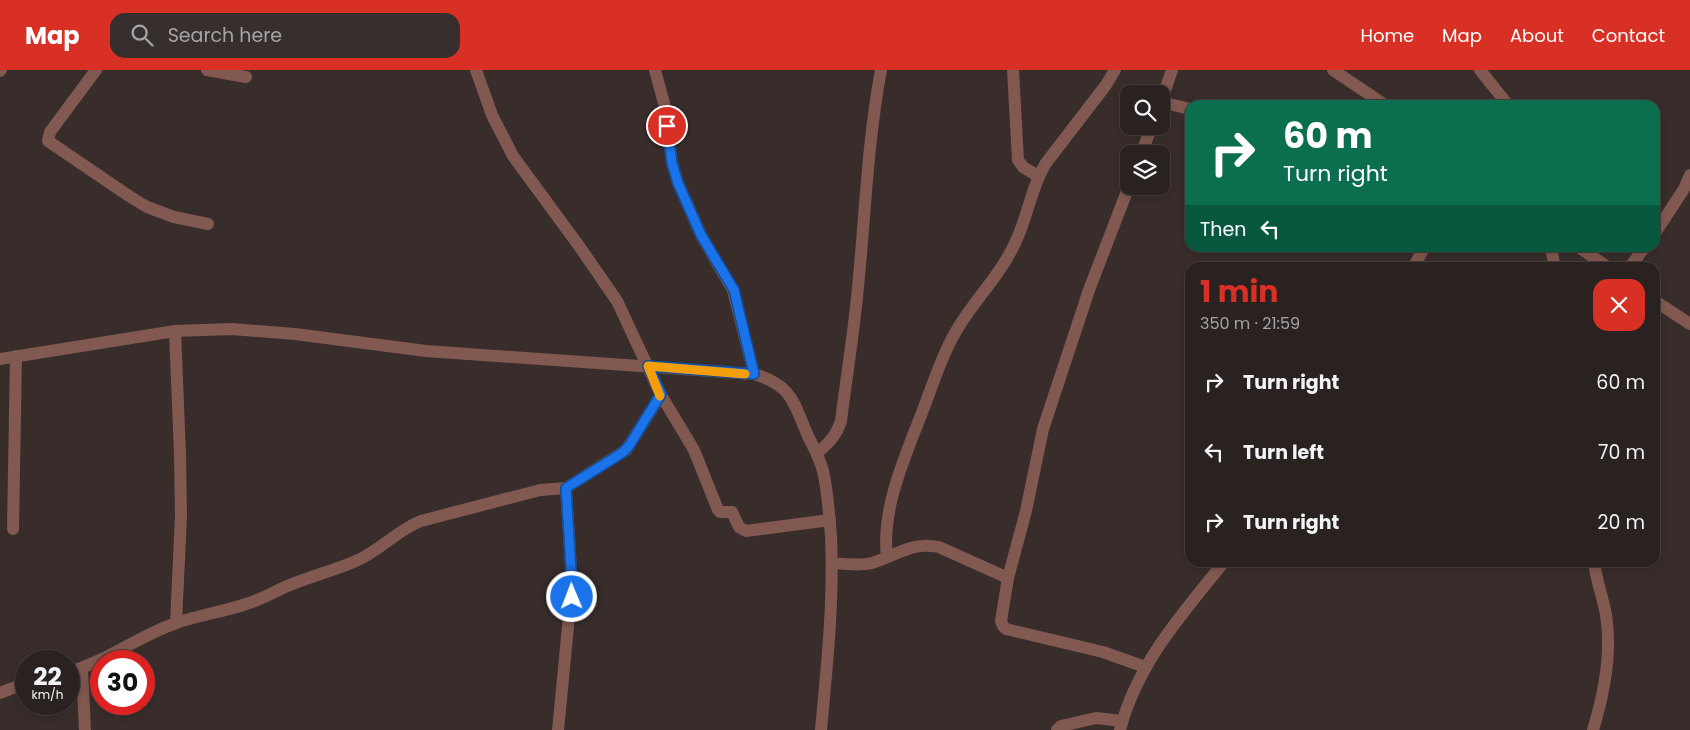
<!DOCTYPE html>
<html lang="en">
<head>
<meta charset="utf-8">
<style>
  :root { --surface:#2a2220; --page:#362f2d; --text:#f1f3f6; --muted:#a5a4a5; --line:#463f3e; --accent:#d93025 }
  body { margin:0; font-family:Poppins,sans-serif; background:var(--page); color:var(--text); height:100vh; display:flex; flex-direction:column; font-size:19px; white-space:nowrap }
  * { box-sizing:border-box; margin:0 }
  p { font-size:16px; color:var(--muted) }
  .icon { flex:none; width:28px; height:28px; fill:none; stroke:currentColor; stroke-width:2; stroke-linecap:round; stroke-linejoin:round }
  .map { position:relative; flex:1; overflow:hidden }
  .panel { position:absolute; left:1185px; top:192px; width:475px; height:305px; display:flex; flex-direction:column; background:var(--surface); border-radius:15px; box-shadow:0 2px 8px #0003,0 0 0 1px var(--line) }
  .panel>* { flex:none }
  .guide { position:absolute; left:1185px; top:30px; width:475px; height:152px; border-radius:15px; box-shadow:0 2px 8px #0003,0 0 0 1px var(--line); background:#0b6e4f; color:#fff; overflow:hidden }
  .tools { position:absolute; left:1120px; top:15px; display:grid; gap:10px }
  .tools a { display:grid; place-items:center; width:50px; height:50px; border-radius:10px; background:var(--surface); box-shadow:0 2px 8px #0003,0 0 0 1px var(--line); font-size:25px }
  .speed { position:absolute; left:15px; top:580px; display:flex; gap:10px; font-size:25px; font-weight:700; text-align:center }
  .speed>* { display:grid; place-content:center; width:65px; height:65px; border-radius:50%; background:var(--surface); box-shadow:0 2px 8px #0003,0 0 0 1px var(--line); line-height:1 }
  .speed small { font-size:12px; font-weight:400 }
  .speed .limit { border:8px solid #d22; background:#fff; color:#111 }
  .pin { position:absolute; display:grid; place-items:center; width:42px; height:42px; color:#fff; margin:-21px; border:2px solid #fff; border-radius:50%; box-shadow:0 1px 5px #0007 }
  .me { position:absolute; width:55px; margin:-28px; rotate:359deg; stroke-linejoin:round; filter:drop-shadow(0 0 4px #0008) }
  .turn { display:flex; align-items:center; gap:18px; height:105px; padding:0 15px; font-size:22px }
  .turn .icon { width:65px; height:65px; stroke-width:2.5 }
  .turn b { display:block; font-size:35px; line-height:42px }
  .then { display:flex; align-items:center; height:48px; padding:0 15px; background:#0003; gap:10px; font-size:19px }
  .round { display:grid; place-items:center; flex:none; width:52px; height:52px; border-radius:15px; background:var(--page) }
  .headline { display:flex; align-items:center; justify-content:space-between; height:85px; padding:0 15px }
  h1 { font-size:30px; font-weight:700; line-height:38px; color:var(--accent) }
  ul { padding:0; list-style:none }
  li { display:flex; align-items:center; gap:15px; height:70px; padding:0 15px }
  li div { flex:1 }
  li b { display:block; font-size:19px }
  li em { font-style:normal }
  header { display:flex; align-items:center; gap:30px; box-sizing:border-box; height:70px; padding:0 25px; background:var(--accent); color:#fff }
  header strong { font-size:24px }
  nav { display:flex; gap:28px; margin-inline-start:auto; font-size:18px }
  .search { width:350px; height:45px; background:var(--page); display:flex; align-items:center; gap:12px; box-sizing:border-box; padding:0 18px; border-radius:15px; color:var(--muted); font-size:19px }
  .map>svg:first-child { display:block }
</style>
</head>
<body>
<header>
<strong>Map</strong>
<div class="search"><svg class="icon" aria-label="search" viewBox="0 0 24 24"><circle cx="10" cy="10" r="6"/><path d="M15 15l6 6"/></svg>Search here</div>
<nav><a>Home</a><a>Map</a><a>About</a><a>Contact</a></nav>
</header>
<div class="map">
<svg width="1690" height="660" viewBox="0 0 1690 660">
  <rect width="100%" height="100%" fill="#382d2b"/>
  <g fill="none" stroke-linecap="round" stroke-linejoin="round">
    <g stroke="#815950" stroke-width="12">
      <path d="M96 0 50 62 48 71 129 126 147 137 174 147 208 154"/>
      <path d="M207 0 246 7"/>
      <path d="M476 0 492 45 513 86 579 176 617 231 661 325 694 380 718 440 720 442H732L739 457 746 461 830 450"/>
      <path d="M655 0 665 37 672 93 678 113 701 165 733 220 754 304"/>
      <path d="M1013 0 1018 90 1023 97 1038 106"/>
      <path d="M1333 0 1385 35"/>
      <path d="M1480 0 1508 35"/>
      <path d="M0 1 1 0"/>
      <path d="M1161 32 1172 0"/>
      <path d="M1161 32 1190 39"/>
      <path d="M1141 84 1152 56"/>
      <path d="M1129 116 1089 220 1043 359 1026 441 1008 508 1001 551 1003 556 1006 559 1103 582 1145 597"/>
      <path d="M1655 163 1684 119 1690 105"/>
      <path d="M1551 178 1555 198"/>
      <path d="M1580 178 1609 198"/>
      <path d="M1413 198 1424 178"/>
      <path d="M1629 198 1644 178"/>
      <path d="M1655 231 1690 254"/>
      <path d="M175 261 180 385 181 446 176 553"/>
      <path d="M0 289 175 261 232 259 295 264 426 281 754 304C793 316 793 332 808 366 814 378 820 389 823 401 828 422 829 444 831 466 834 531 827 595 821 660"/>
      <path d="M817 383C829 373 836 366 841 351 846 310 853 268 857 227 865 151 867 75 881 0"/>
      <path d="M13 459 16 286"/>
      <path d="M887 486C881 439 906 384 923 340 933 314 941 287 955 263 973 231 1001 205 1016 171 1028 146 1031 117 1046 93L1106 15 1115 0"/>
      <path d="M832 493C844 494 860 496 872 493 896 486 912 471 939 477L1008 508"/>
      <path d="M82 598 85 660"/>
      <path d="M69 602C107 591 139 566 176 553 199 545 223 542 246 534 260 530 272 523 285 517 308 507 333 501 356 491 380 481 397 460 421 451L540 420 566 418 626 380 661 325"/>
      <path d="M0 623 26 613"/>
      <path d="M558 660 572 515 566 418"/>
      <path d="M1057 660 1061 656 1096 648 1122 651"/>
      <path d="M1120 660C1137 594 1182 544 1224 492"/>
      <path d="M1593 660C1604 624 1612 582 1606 545 1603 527 1596 510 1594 492"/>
    </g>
  </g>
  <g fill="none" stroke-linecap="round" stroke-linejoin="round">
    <g stroke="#114b97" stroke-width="12">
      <path id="route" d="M572 527V515L566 418 622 383 629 376 661 324 648 296 754 304 734 220 701 165 678 113 672 93 667 56"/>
    </g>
    <use href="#route" stroke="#1a73e8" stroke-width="9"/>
    <path stroke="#f59e0b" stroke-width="9" d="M660 326 648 296 745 304"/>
  </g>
</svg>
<div class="tools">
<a><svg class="icon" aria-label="search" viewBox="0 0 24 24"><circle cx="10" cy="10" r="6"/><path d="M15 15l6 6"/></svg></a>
<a><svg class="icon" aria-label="layers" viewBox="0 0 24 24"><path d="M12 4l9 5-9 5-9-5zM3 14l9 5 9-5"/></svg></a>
</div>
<div class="speed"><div>22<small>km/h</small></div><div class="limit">30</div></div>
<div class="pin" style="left:667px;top:56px;background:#d93025"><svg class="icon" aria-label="arrive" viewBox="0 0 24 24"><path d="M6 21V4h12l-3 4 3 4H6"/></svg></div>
<svg class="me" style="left:572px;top:527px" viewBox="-20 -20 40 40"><circle r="17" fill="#1a73e8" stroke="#fff" stroke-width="3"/><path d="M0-11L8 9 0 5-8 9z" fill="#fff"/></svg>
<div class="guide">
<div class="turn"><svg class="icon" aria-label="right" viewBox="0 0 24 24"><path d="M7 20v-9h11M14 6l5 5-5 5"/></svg><div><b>60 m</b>Turn right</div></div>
<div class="then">Then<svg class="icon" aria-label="left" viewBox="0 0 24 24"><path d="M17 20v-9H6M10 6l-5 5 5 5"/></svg></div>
</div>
<section class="panel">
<div class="headline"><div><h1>1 min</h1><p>350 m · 21:59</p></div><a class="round" style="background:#d93025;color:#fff"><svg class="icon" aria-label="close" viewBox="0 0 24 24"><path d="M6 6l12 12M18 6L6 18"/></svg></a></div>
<ul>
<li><svg class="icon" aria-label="right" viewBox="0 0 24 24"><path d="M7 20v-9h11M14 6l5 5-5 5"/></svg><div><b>Turn right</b></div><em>60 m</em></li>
<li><svg class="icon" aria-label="left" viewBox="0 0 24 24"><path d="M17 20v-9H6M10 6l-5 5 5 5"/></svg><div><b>Turn left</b></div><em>70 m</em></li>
<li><svg class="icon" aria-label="right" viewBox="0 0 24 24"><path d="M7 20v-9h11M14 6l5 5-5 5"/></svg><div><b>Turn right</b></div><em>20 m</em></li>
</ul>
</section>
</div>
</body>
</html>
